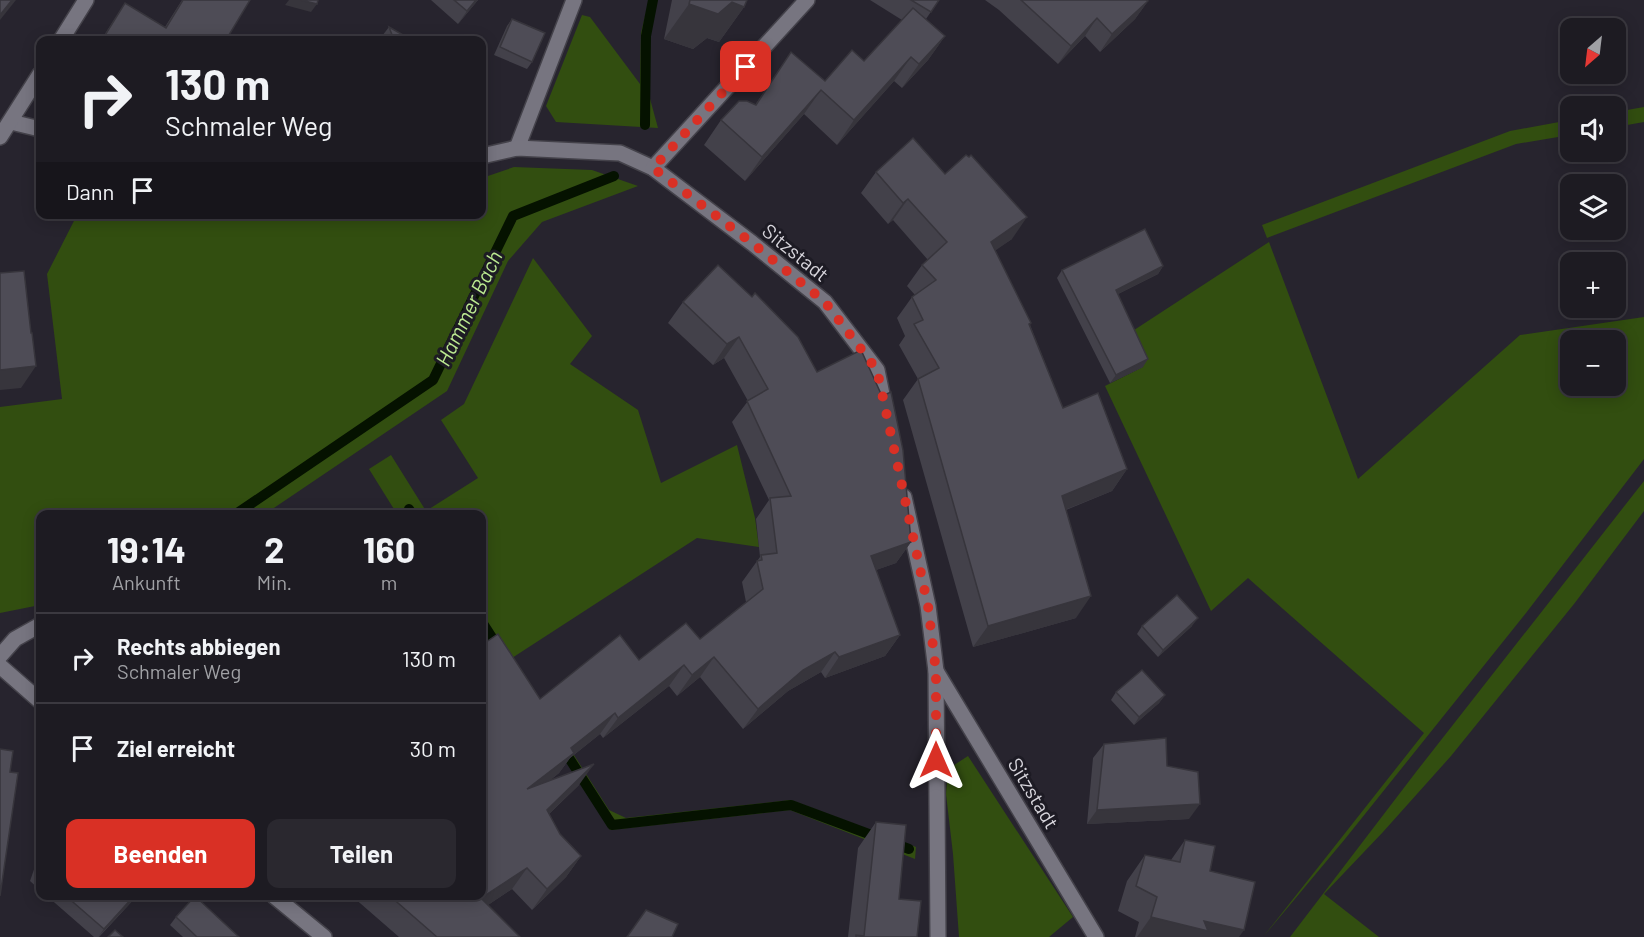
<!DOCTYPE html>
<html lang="de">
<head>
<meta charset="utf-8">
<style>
  :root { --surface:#1d1b22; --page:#2a282f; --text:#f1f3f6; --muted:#a0a1a5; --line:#3b3940; --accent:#d93025 }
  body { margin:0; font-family:Barlow,sans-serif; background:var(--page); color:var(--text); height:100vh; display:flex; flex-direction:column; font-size:22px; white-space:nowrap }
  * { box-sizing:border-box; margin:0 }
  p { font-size:20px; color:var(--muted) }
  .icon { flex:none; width:33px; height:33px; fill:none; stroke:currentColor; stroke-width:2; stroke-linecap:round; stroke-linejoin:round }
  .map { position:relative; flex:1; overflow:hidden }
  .side { position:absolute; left:36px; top:510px; width:450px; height:390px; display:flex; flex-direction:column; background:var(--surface); border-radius:12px; box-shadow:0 3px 15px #0003,0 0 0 2px var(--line) }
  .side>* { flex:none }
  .banner { position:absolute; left:36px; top:36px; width:450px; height:183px; border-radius:12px; box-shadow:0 3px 15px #0003,0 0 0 2px var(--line); background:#1d1b22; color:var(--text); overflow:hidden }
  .needle { width:39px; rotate:208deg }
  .buttons { position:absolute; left:1560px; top:18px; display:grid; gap:12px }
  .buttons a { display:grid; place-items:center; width:66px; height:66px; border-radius:12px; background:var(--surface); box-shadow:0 3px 15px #0003,0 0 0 2px var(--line); font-size:30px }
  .pin { position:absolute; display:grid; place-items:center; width:51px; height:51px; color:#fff; margin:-26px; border-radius:12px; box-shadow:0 3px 9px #0006 }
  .me { position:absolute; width:66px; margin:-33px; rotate:0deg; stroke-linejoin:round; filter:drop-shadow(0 0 4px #0008) }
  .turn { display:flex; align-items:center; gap:21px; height:126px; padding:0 30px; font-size:27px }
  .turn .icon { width:78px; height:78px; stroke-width:2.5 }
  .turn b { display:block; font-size:42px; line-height:51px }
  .then { display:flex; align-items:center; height:57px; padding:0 30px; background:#0003; gap:12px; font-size:22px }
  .eta { display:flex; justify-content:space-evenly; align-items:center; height:102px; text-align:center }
  .eta b { font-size:36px; font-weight:700; line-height:42px }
  .button { display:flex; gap:12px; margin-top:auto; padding:12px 30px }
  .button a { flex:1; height:69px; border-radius:12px; background:var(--accent); color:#fff; font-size:24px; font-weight:700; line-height:69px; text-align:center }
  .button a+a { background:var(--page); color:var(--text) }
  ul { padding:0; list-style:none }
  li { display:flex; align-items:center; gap:18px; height:90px; padding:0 30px; border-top:2px solid var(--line) }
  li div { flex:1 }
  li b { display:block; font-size:22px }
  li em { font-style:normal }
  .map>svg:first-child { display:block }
</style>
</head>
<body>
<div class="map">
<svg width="1644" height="937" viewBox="0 0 1644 937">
  <rect width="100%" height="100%" fill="#27242e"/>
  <g fill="#324e10" fill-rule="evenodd">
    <path d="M649 0H657L649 36V95L658 128 556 122 546 106 582 15 590 17 640 84 641 33Z"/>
    <path d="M1644 107V122L1616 127V112Z"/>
    <path d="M1570 120V135L1516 144 1267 238 1262 225 1510 131Z"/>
    <path d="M514 167 592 170 638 186 542 222 508 261 447 391 265 514H40V605L0 613V407L62 399 47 274 77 215 312 214 320 216 332 214H482V178Z"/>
    <path d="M1269 242 1358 479 1520 335 1644 317V459L1526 613 1345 839 1263 937 1424 733 1248 578 1211 611 1105 386 1143 367 1128 334ZM1570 340H1616V386H1570Z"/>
    <path d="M533 258 592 336 570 364 638 410 661 483 737 445 755 518 759 547 697 538 512 658 609 810 626 818 791 800 916 847 915 859 790 810 610 830 482 630V514H397L369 469 391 455 426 511 478 478 441 420 464 404Z"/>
    <path d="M1644 481V511L1574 604 1451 756 1383 832 1324 894 1379 937H1290L1416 772Z"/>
    <path d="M968 756 1073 917 1049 937H959L953 854 946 794 948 769Z"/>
  </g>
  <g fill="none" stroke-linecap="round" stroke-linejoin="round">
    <g stroke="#051200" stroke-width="10">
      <path d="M645 125 646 36 653 0"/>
      <path d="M409 509 412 514"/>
      <path d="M236 514 433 380 513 216 614 176"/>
      <path d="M482 622 500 650"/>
      <path d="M562 747 612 825 791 805 909 849"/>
    </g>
    <g stroke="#44424a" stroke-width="18">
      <g id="minor">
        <path d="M61 40 86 0"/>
        <path d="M11 122 40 129"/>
        <path d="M0 137 40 74"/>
        <path d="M517 148 574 0"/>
        <path d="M482 156 517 148 620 153 653 168 752 243 825 302 877 370 886 414"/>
        <path d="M653 168 807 0"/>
        <path d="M904 497 928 606 936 671 938 937"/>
        <path d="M0 656 15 639 40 625"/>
        <path d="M0 666 40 701"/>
        <path d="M936 671 1096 937"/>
        <path d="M274 896 324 937"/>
      </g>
    </g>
    <use href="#minor" stroke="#777580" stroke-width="15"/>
  </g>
  <g fill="#43414a">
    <path d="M182 0H250L226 40H101L125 3 165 27Z"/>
    <path d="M431 0H478L458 24Z"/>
    <path d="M672 0H747L744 7 719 42 707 38 693 49 664 39Z"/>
    <path d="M870 0H939L926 19 945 36 928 60 902 88 894 81 837 145 804 114 745 181 704 145 721 120 755 105 791 52 825 81 864 61 902 20Z"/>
    <path d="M985 0H1146L1148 1 1135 19 1100 52 1085 36 1058 64 999 10Z"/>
    <path d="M512 19 532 62 527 69 494 55 507 26Z"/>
    <path d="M389 27 412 40H379Z"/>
    <path d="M876 172 945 174 1012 239 995 250 1031 323 1030 325 1063 408 1127 469 1112 491 1066 510 1076 618 973 647 903 400 918 379 899 345 905 336 897 318 912 297 915 295 907 286 922 265 928 260 893 220 888 224 861 193Z"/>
    <path d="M718 265 911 542 896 563 876 570 900 635 885 656 825 678 821 672 788 691 743 729 700 677 677 696 669 686 603 738 600 734 570 758 559 773 549 781 579 785 549 814 560 834 581 856 566 877 532 910 512 889 488 905 520 937H399L353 897 354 896H482L540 699 639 660 700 639 746 602 742 582 760 557 756 519 769 500 732 422 748 401 724 358 713 365 668 323 683 302Z"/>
    <path d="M1163 266 1158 274 1118 294 1143 367 1110 383 1057 278 1062 270Z"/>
    <path d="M1142 626H1192L1158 657 1137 634Z"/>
    <path d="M1116 692 1165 695 1159 703 1134 725 1111 700Z"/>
    <path d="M1104 744 1167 766 1189 819 1087 824 1093 758Z"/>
    <path d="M876 822 899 899 917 937H848L858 848Z"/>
    <path d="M1185 840 1210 871 1239 937H1135L1139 922 1118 911 1127 881 1145 855 1171 860Z"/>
    <path d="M40 852V890L30 881Z"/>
    <path d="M47 896H137L99 937H94Z"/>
    <path d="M176 917 239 937H183L170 925Z"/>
  </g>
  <g fill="#37353c">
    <path d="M12 0H16L0 20V15Z"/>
    <path d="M289 0H301L317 4 311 12 285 5Z"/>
    <path d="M476 0H478L458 24 467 11Z"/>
    <path d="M1148 1 1135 19 1100 52 1112 34Z"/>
    <path d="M732 2 744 7 719 42 707 38 693 49 664 39 689 4Z"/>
    <path d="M1097 18 1085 36 1058 64 1071 46Z"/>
    <path d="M945 36 928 60 902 88 919 64Z"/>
    <path d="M911 57 894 81 837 145 854 120Z"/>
    <path d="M821 90 804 114 745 181 762 157Z"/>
    <path d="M908 199 893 220 888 224 903 203Z"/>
    <path d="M1027 217 1012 239 976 264 991 242Z"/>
    <path d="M1163 266 1158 274 1110 298 1116 290Z"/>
    <path d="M739 337 724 358 713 365 727 344Z"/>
    <path d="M1148 359 1143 367 1110 383 1116 375Z"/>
    <path d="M36 366 21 388 0 390V370Z"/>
    <path d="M1127 469 1112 491 1047 517 1062 496Z"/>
    <path d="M911 542 896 563 856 577 871 556Z"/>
    <path d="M1091 596 1076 618 973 647 988 626Z"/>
    <path d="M1198 618 1192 626 1158 657 1163 650Z"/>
    <path d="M900 635 885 656 825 678 839 657Z"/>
    <path d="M835 652 821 672 788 691 743 729 758 709 803 670Z"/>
    <path d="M714 657 700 677 677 696 692 675Z"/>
    <path d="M684 665 669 686 603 738 618 718Z"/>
    <path d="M1165 695 1159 703 1134 725 1139 717Z"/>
    <path d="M615 713 600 734 570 758 559 773 513 810 527 789 571 748Z"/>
    <path d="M594 764 579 785 532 830 547 810Z"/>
    <path d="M1200 804 1189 819 1087 824 1097 810Z"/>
    <path d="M581 856 566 877 532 910 547 889Z"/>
    <path d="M527 868 512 889 467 919 481 898Z"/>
    <path d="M134 896H137L98 937 104 929Z"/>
    <path d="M1151 917 1204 921 1244 930 1239 937H1137Z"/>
  </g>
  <g fill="#4e4c56" stroke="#37353c" stroke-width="1.5">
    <path d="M0 0H12L0 15Z"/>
    <path d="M183 0H250L226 40H102L125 3 166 28Z"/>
    <path d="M301 0H318L317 4Z"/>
    <path d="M454 0H476L467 11Z"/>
    <path d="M690 0H747L744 7 732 2 718 14 689 4Z"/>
    <path d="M911 0H939L931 12Z"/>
    <path d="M1021 0H1146L1148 1 1112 34 1097 18 1071 46Z"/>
    <path d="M913 8 945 36 919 64 911 57 854 120 821 90 762 157 721 120 739 101H747L756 105 791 52 825 81 852 50 864 61Z"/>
    <path d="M512 19 545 33 532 62 500 47Z"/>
    <path d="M389 27 412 40H394Z"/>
    <path d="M913 138 945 174 966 155 969 157 971 155 1027 217 991 242 1031 323 1029 324 1063 408 1098 393 1127 469 1062 496 1091 596 988 626 918 379 939 368 914 324 923 320 912 297 936 280 922 265 947 242 908 199 903 203 876 172Z"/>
    <path d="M1145 229 1163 266 1116 290 1148 359 1116 375 1062 270Z"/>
    <path d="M718 265 752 297 755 293 798 337 817 372 861 350 882 396 891 392 903 450 911 542 871 556 900 635 839 657 835 652 803 670 758 709 714 657 692 675 684 665 618 718 615 713 571 748 574 753 527 789 594 764 547 810 560 834 581 856 547 889 527 868 481 898 520 937H437L390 896H482V645L498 634 540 699 620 635 639 660 686 623 700 639 763 589 757 561 762 560 761 555 777 553 770 498 791 496 747 401 768 389 739 337 727 344 683 302Z"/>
    <path d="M24 271 31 333H32L36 366 0 370V273Z"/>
    <path d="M1177 595 1198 618 1163 650 1142 626Z"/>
    <path d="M1142 670 1165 695 1139 717 1116 692Z"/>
    <path d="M1166 738 1167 766 1198 772 1200 804 1097 810 1104 744Z"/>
    <path d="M0 749 13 751 10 772 18 773 0 896Z"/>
    <path d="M876 822 906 825 899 899 921 901 917 937H856V935L864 936Z"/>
    <path d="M1185 840 1215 846 1210 871 1255 882 1244 930 1204 921 1208 931 1151 917 1157 897 1136 886 1145 855 1180 862Z"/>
    <path d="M40 863V872L38 870Z"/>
    <path d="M66 896H134L104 929Z"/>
    <path d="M195 896 239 937H197L176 917Z"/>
    <path d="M646 910 678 924 672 937H627Z"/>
    <path d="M115 930 123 937H108Z"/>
  </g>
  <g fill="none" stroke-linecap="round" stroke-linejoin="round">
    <path stroke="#d93025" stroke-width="10" stroke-dasharray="0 18" d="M746 67 653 168 752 243 825 302 877 370 928 606 936 671V760"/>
  </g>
  <g text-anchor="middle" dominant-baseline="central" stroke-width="6" stroke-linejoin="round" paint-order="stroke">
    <g font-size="20" fill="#d8d6dd" stroke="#1d1b24">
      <text transform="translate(796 252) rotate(39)">Sitzstadt</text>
      <text transform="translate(1034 793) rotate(59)">Sitzstadt</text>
    </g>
    <g font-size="21" font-style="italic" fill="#bcea91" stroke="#1d1b24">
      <text transform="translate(468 308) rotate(-64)">Hammer Bach</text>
    </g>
  </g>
</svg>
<div class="buttons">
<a><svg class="needle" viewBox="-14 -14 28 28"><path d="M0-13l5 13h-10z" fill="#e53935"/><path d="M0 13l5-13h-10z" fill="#a0a1a5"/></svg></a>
<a><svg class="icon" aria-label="sound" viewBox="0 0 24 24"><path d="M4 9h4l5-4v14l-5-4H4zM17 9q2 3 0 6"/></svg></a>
<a><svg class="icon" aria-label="layers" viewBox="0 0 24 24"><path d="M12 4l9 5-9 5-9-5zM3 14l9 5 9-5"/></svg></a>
<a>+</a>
<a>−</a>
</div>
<div class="pin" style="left:746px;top:67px;background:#d93025"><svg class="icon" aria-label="arrive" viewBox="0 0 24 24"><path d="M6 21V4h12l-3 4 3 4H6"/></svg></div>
<svg class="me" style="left:936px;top:760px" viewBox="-20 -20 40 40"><path d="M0-17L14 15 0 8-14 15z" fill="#d93025" stroke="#fff" stroke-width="4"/></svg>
<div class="banner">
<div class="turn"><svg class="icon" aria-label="right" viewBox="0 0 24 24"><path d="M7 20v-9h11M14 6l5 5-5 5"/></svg><div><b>130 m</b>Schmaler Weg</div></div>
<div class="then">Dann<svg class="icon" aria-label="arrive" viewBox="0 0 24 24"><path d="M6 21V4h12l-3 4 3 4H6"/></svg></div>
</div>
<section class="side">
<div class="eta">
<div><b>19:14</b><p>Ankunft</p></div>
<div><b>2</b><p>Min.</p></div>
<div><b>160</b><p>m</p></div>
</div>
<ul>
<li><svg class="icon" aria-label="right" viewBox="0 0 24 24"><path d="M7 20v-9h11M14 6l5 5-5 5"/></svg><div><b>Rechts abbiegen</b><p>Schmaler Weg</p></div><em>130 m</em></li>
<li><svg class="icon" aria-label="arrive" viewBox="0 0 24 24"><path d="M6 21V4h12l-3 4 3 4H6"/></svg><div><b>Ziel erreicht</b></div><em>30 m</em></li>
</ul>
<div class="button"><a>Beenden</a><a>Teilen</a></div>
</section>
</div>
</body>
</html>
